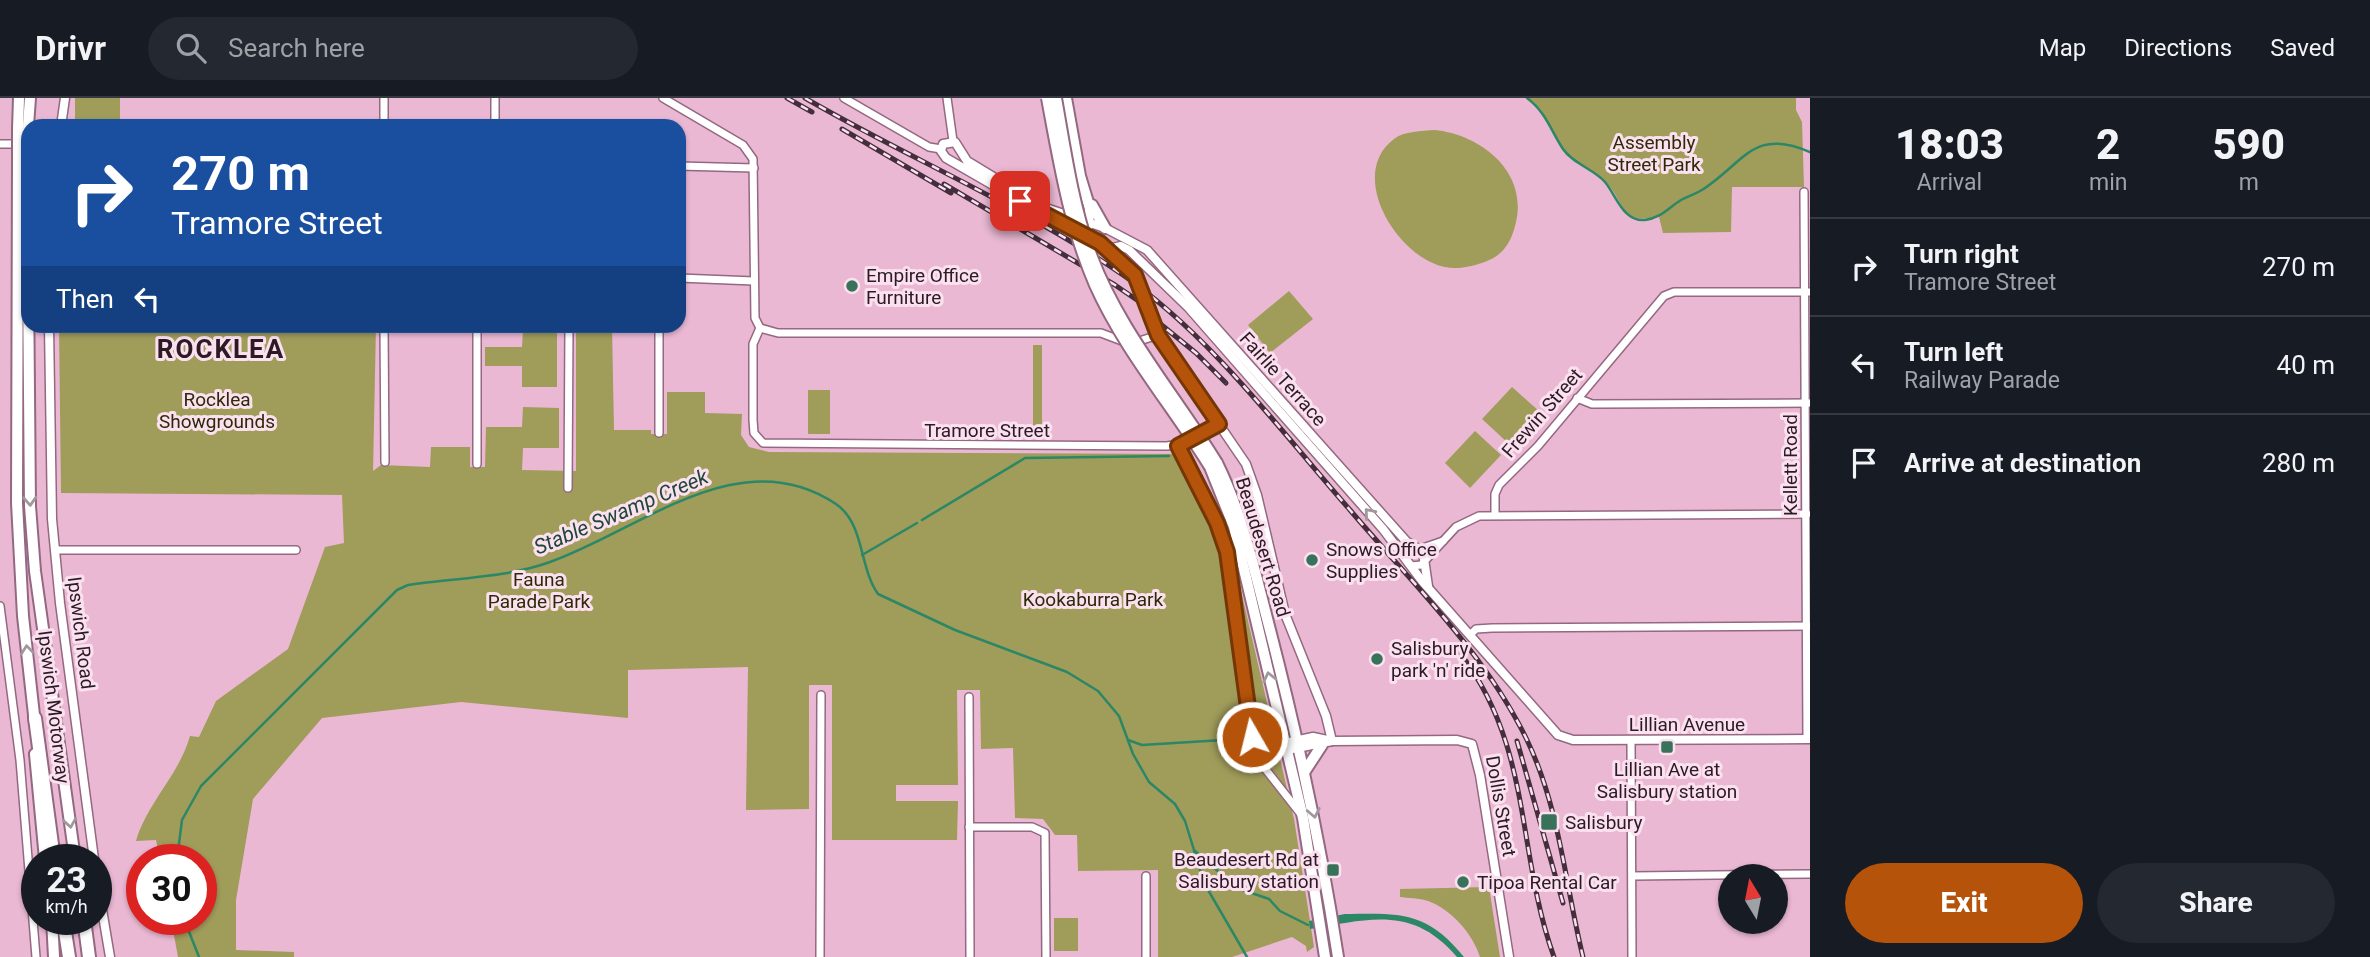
<!DOCTYPE html>
<html lang="en">
<head>
<meta charset="utf-8">
<style>
  :root { --surface:#171b24; --page:#242831; --text:#f1f3f6; --muted:#9ea1a6; --line:#363941; --accent:#b45309 }
  body { margin:0; font-family:Roboto,sans-serif; background:var(--page); color:var(--text); height:100vh; display:flex; flex-direction:column; font-size:26px; white-space:nowrap }
  * { box-sizing:border-box; margin:0 }
  p { font-size:23px; color:var(--muted) }
  .icon { flex:none; width:38px; height:38px; fill:none; stroke:currentColor; stroke-width:2; stroke-linecap:round; stroke-linejoin:round }
  .map { position:relative; flex:1; overflow:hidden }
  .details { display:flex; flex-direction:column; background:var(--surface); width:560px }
  .details>* { flex:none }
  .guide { position:absolute; left:21px; top:21px; width:665px; height:214px; border-radius:21px; box-shadow:0 2px 5px #0004; background:#1a4fa0; color:#fff; overflow:hidden }
  .needle { width:46px; rotate:350deg }
  .buttons { position:absolute; left:1718px; top:766px; display:grid; gap:14px }
  .buttons a { display:grid; place-items:center; width:70px; height:70px; border-radius:50%; background:var(--surface); box-shadow:0 2px 5px #0004; font-size:35px }
  .speed { position:absolute; left:21px; top:746px; display:flex; gap:14px; font-size:35px; font-weight:700; text-align:center }
  .speed>* { display:grid; place-content:center; width:91px; height:91px; border-radius:50%; background:var(--surface); box-shadow:0 2px 5px #0004; line-height:1 }
  .speed small { font-size:18px; font-weight:400 }
  .speed .limit { border:10px solid #d22; background:#fff; color:#111 }
  .pin { position:absolute; display:grid; place-items:center; width:60px; height:60px; color:#fff; margin:-30px; border-radius:14px; box-shadow:0 4px 10px #0006 }
  .me { position:absolute; width:77px; margin:-38px; rotate:352deg; stroke-linejoin:round; filter:drop-shadow(0 0 5px #0008) }
  .turn { display:flex; align-items:center; gap:24px; height:147px; padding:0 35px; font-size:32px }
  .turn .icon { width:91px; height:91px; stroke-width:2.5 }
  .turn b { display:block; font-size:49px; line-height:60px }
  .then { display:flex; align-items:center; height:66px; padding:0 35px; background:#0003; gap:14px; font-size:26px }
  .eta { display:flex; justify-content:space-evenly; align-items:center; height:119px; text-align:center }
  .eta b { font-size:42px; font-weight:800; line-height:49px }
  .primary-button { display:flex; gap:14px; margin-top:auto; padding:14px 35px }
  .primary-button a { flex:1; height:80px; border-radius:42px; background:var(--accent); color:#fff; font-size:28px; font-weight:800; line-height:80px; text-align:center }
  .primary-button a+a { background:var(--page); color:var(--text) }
  ul { padding:0; list-style:none }
  li { display:flex; align-items:center; gap:21px; height:98px; padding:0 35px; border-top:2px solid var(--line) }
  li div { flex:1 }
  li b { display:block; font-size:26px }
  li em { font-style:normal }
  header { display:flex; align-items:center; gap:42px; box-sizing:border-box; height:98px; padding:0 35px; background:var(--surface); border-bottom:2px solid var(--line) }
  header strong { font-size:33px }
  nav { display:flex; gap:38px; margin-inline-start:auto; font-size:24px }
  .search { width:490px; height:63px; background:var(--page); display:flex; align-items:center; gap:18px; box-sizing:border-box; padding:0 24px; border-radius:38px; color:var(--muted); font-size:26px }
  main { display:flex; flex:1; min-height:0 }
  .map>svg:first-child { display:block }
</style>
</head>
<body>
<header>
<strong>Drivr</strong>
<div class="search"><svg class="icon" aria-label="search" viewBox="0 0 24 24"><circle cx="10" cy="10" r="6"/><path d="M15 15l6 6"/></svg>Search here</div>
<nav><a>Map</a><a>Directions</a><a>Saved</a></nav>
</header>
<main>
<div class="map">
<svg width="1810" height="859" viewBox="0 0 1810 859">
  <rect width="100%" height="100%" fill="#eab8d3"/>
  <g fill="#a09c5a">
    <rect x="75" y="0" width="45" height="28"/>
    <path d="M1527 0H1796V12L1802 24 1804 89H1732L1731 134 1663 135 1659 119C1617 127 1627 104 1603 81 1592 70 1574 66 1564 53 1550 34 1549 16 1527 0Z"/>
    <path d="M1435 32C1482 37 1530 75 1515 128 1511 144 1503 157 1487 163 1474 168 1458 172 1445 169 1398 160 1346 77 1394 41 1404 33 1422 33 1435 32Z"/>
    <path d="M1289 193 1313 221 1270 255 1248 227Z"/>
    <path d="M59 228H376L373 373 381 367 430 369 431 349H470V369H485L486 329H522L523 309 559 310V350H523L522 372 576 373V228H612L614 332H651V336H667V294H705V315L742 316 741 337 749 349 769 354 1188 356 1229 441 1294 721 1314 849 1307 854 1306 848 1292 839 1232 859H1158V772L1078 773 1077 737H1055L1043 721 1015 720 1013 650 981 651 980 592H957L958 687H896V703H958L957 742H832V587H809V711L746 712 748 569 628 572V620L461 604 322 620 253 701 236 802V852L294 854V859H178L171 821H201V761H160L156 742 136 743C147 705 179 677 190 638L199 639 216 603 288 551 325 449 344 445 342 397 61 395Z"/>
    <path d="M523 233H557V289H522V268H485V249H522Z"/>
    <rect x="1033" y="247" width="9" height="89"/>
    <path d="M1512 289 1539 313 1509 346 1482 321Z"/>
    <rect x="808" y="292" width="22" height="44"/>
    <path d="M1475 333 1501 357 1470 390 1445 365Z"/>
    <path d="M1489 789 1500 859H1480C1473 836 1451 811 1428 803 1419 800 1408 800 1400 799V791Z"/>
    <rect x="1054" y="820" width="24" height="33"/>
  </g>
  <path fill="#2c8766" d="M1345 816C1400 815 1427 813 1464 859H1457C1413 807 1369 821 1310 831L1309 823Z"/>
  <g fill="none" stroke-linecap="round" stroke-linejoin="round">
    <g stroke="#2c8766" stroke-width="2.5">
      <path d="M1527 0C1546 14 1551 33 1563 51 1573 66 1594 71 1605 84 1616 97 1623 124 1645 122 1661 120 1668 110 1681 102 1689 98 1698 95 1705 90 1746 62 1754 30 1810 54"/>
      <path d="M922 422 1025 360 1169 358"/>
      <path d="M862 457 917 425"/>
      <path d="M1128 642 1142 647 1239 641"/>
      <path d="M1194 753 1204 785 1247 859"/>
      <path d="M177 761 182 722 201 688 397 492 408 487C454 480 506 480 550 464 639 433 740 341 836 406 865 426 859 470 878 496L955 532 1067 574 1098 593 1119 618 1133 656 1149 684 1175 706 1185 723 1194 752 1237 790 1269 801 1280 813 1308 827"/>
      <path d="M184 821 199 859"/>
    </g>
    <g stroke="#946880" stroke-width="10">
      <g id="minor">
        <path d="M384 0V28"/>
        <path d="M663 0 743 47 753 61 755 220 760 230 753 246V322L754 335 763 345 1167 348 1185 345 1219 325"/>
        <path d="M844 0 929 49 941 51"/>
        <path d="M947 0 953 43"/>
        <path d="M495 28V0"/>
        <path d="M0 46H20"/>
        <path d="M679 68 754 70"/>
        <path d="M1804 94 1807 641"/>
        <path d="M679 180 754 183"/>
        <path d="M384 228 385 364"/>
        <path d="M760 230 778 235H1101L1130 246 1158 237"/>
        <path d="M1577 300 1592 306 1810 305"/>
        <path d="M659 335V228"/>
        <path d="M1178 348 1217 425 1227 454 1255 650 1263 668 1300 715"/>
        <path d="M477 366V228"/>
        <path d="M568 390 569 228"/>
        <path d="M1495 417V396L1499 387 1538 348 1664 198 1674 194H1810"/>
        <path d="M1420 451 1443 443"/>
        <path d="M55 452H296"/>
        <path d="M1411 468 1421 467 1456 429 1479 418 1807 416"/>
        <path d="M0 508 20 662 36 859"/>
        <path d="M1471 536 1476 531 1492 530 1809 528"/>
        <path d="M969 599 970 859"/>
        <path d="M1631 642 1632 859"/>
        <path d="M1255 650 1266 656 1287 652"/>
        <path d="M969 729H1032L1045 735 1046 859"/>
        <path d="M1146 778V859"/>
        <path d="M1633 778 1810 776"/>
        <path d="M820 859 821 597"/>
      </g>
    </g>
    <g stroke="#946880" stroke-width="11">
      <g id="tertiary">
        <path d="M61 28 65 0"/>
        <path d="M1108 151 1121 148 1129 152 1188 209 1273 306 1383 431 1422 483 1558 637 1573 642 1810 641"/>
        <path d="M49 228 52 421 60 505 94 761"/>
        <path d="M1332 643 1326 618 1285 516 1257 397 1246 366 1158 237 1135 177 1099 145 1057 124 946 60 941 53 943 46 955 44 967 63 1043 109 1105 130 1147 152 1406 443 1423 454 1428 488"/>
        <path d="M1285 645 1313 639 1332 643"/>
        <path d="M1287 652 1332 643 1457 642 1472 646 1480 677 1509 859"/>
        <path d="M96 776 110 859"/>
      </g>
    </g>
    <g stroke="#946880" stroke-width="14">
      <g id="trunk">
        <path d="M1066 0 1080 78 1090 111 1086 138"/>
        <path d="M28 28 30 0"/>
        <path d="M18 31 19 0"/>
        <path d="M18 65 17 405 23 518 35 626"/>
        <path d="M27 65 30 408 35 473 75 761"/>
        <path d="M1092 107 1105 130"/>
        <path d="M1217 365C1243 417 1255 475 1270 532 1298 640 1321 748 1338 859"/>
        <path d="M1210 369 1234 429 1303 720 1325 859"/>
        <path d="M35 656 45 761"/>
        <path d="M1305 673 1322 647"/>
        <path d="M52 821 54 859"/>
      </g>
    </g>
    <g stroke="#946880" stroke-width="16">
      <g id="motorway">
        <path d="M35 620 54 761"/>
        <path d="M63 821 69 859"/>
        <path d="M84 821 89 859"/>
      </g>
    </g>
    <use href="#minor" stroke="#fff" stroke-width="7"/>
    <use href="#tertiary" stroke="#fff" stroke-width="8"/>
    <use href="#trunk" stroke="#fff" stroke-width="10"/>
    <use href="#motorway" stroke="#fff" stroke-width="12"/>
    <g stroke="#442e3b" stroke-width="5">
      <g id="rail">
        <path d="M787 0 812 14"/>
        <path d="M805 0C910 61 1023 108 1123 177 1212 239 1279 331 1350 412 1412 485 1485 555 1527 642 1560 711 1565 786 1583 859"/>
        <path d="M842 31 951 95"/>
        <path d="M944 86 1115 187 1153 213"/>
        <path d="M1142 211 1196 255 1226 285"/>
        <path d="M1460 555C1533 650 1516 754 1554 859"/>
        <path d="M1517 643 1563 805"/>
      </g>
    </g>
    <use href="#rail" stroke="#fbe1ef" stroke-width="2.5" stroke-dasharray="8" stroke-linecap="butt"/>
    <g stroke="#946880" stroke-width="14" stroke-linecap="butt">
      <g id="trunk-bridge">
        <path d="M1047 0C1059 64 1069 127 1095 187 1124 252 1173 309 1210 369"/>
        <path d="M1056 0C1065 50 1072 102 1089 151 1116 229 1174 295 1217 365"/>
        <path d="M18 65V31"/>
        <path d="M27 65 28 31"/>
      </g>
    </g>
    <use href="#trunk-bridge" stroke="#fff" stroke-width="10"/>
  </g>
  <defs><path id="oneway-chevron" d="M-2-3.5L2.5 0L-2 3.5" fill="none" stroke-width="1.6" stroke-linecap="round" stroke-linejoin="round" transform="scale(1.75)"/></defs>
  <g stroke="#a0989d">
    <use href="#oneway-chevron" transform="translate(30 403) rotate(87)"/>
    <use href="#oneway-chevron" transform="translate(1369 415) rotate(-131)"/>
    <use href="#oneway-chevron" transform="translate(27 552) rotate(-96)"/>
    <use href="#oneway-chevron" transform="translate(1269 579) rotate(-103)"/>
    <use href="#oneway-chevron" transform="translate(1314 715) rotate(79)"/>
    <use href="#oneway-chevron" transform="translate(70 725) rotate(81)"/>
  </g>
  <g fill="none" stroke-linecap="round" stroke-linejoin="round">
    <g stroke="#753606" stroke-width="18">
      <path id="route" d="M1020 103 1100 145 1135 177 1158 237 1219 326 1178 348 1217 425 1227 454 1252 639"/>
    </g>
    <use href="#route" stroke="#b45309" stroke-width="12"/>
  </g>
  <g fill="#39725b" stroke="#fbe1ef" stroke-width="2.5">
    <circle cx="852" cy="188" r="7"/>
    <circle cx="1312" cy="462" r="7"/>
    <circle cx="1377" cy="561" r="7"/>
    <rect x="1660" y="642" width="14" height="14" rx="3.5"/>
    <rect x="1540" y="715" width="18" height="18" rx="3.5"/>
    <rect x="1326" y="765" width="14" height="14" rx="3.5"/>
    <circle cx="1463" cy="784" r="7"/>
  </g>
  <g text-anchor="middle" dominant-baseline="central" stroke-width="6" stroke-linejoin="round" paint-order="stroke">
    <g font-size="19" fill="#2d2a07" stroke="#fbe1ef">
      <text x="1654" y="44">Assembly<tspan x="1654" dy="22">Street Park</tspan></text>
      <text x="217" y="301">Rocklea<tspan x="217" dy="22">Showgrounds</tspan></text>
      <text x="539" y="481">Fauna<tspan x="539" dy="22">Parade Park</tspan></text>
      <text x="1093" y="501">Kookaburra Park</text>
    </g>
    <g font-size="19" fill="#2c1a25" stroke="#fbe1ef" text-anchor="start">
      <text x="866" y="177">Empire Office<tspan x="866" dy="22">Furniture</tspan></text>
      <text x="1326" y="451">Snows Office<tspan x="1326" dy="22">Supplies</tspan></text>
      <text x="1391" y="550">Salisbury<tspan x="1391" dy="22">park 'n' ride</tspan></text>
      <text x="1667" y="671" text-anchor="middle">Lillian Ave at<tspan x="1667" dy="22">Salisbury station</tspan></text>
      <text x="1565" y="724">Salisbury</text>
      <text x="1319" y="761" text-anchor="end">Beaudesert Rd at<tspan x="1319" dy="22">Salisbury station</tspan></text>
      <text x="1477" y="784">Tipoa Rental Car</text>
    </g>
    <g font-size="19" fill="#2c1a25" stroke="#fbe1ef">
      <text transform="translate(1283 281) rotate(48)">Fairlie Terrace</text>
      <text transform="translate(1542 315) rotate(-49)">Frewin Street</text>
      <text x="987" y="332">Tramore Street</text>
      <text transform="translate(1790 367) rotate(-90)">Kellett Road</text>
      <text transform="translate(1263 449) rotate(73)">Beaudesert Road</text>
      <text transform="translate(81 535) rotate(83)">Ipswich Road</text>
      <text transform="translate(54 609) rotate(83)">Ipswich Motorway</text>
      <text x="1687" y="626">Lillian Avenue</text>
      <text transform="translate(1501 708) rotate(80)">Dollis Street</text>
    </g>
    <g font-size="21" font-style="italic" fill="#204637" stroke="#fbe1ef">
      <text transform="translate(621 414) rotate(-23)">Stable Swamp Creek</text>
    </g>
    <g font-size="26" font-weight="bold" letter-spacing="2" fill="#2c1a25" stroke="#fbe1ef">
      <text x="221" y="251">ROCKLEA</text>
    </g>
  </g>
</svg>
<div class="buttons">
<a><svg class="needle" viewBox="-14 -14 28 28"><path d="M0-13l5 13h-10z" fill="#e53935"/><path d="M0 13l5-13h-10z" fill="#9ea1a6"/></svg></a>
</div>
<div class="speed"><div>23<small>km/h</small></div><div class="limit">30</div></div>
<div class="pin" style="left:1020px;top:103px;background:#d93025"><svg class="icon" aria-label="arrive" viewBox="0 0 24 24"><path d="M6 21V4h12l-3 4 3 4H6"/></svg></div>
<svg class="me" style="left:1252px;top:639px" viewBox="-20 -20 40 40"><circle r="17" fill="#b45309" stroke="#fff" stroke-width="3"/><path d="M0-11L8 9 0 5-8 9z" fill="#fff"/></svg>
<div class="guide">
<div class="turn"><svg class="icon" aria-label="right" viewBox="0 0 24 24"><path d="M7 20v-9h11M14 6l5 5-5 5"/></svg><div><b>270 m</b>Tramore Street</div></div>
<div class="then">Then<svg class="icon" aria-label="left" viewBox="0 0 24 24"><path d="M17 20v-9H6M10 6l-5 5 5 5"/></svg></div>
</div>
</div>
<section class="details">
<div class="eta">
<div><b>18:03</b><p>Arrival</p></div>
<div><b>2</b><p>min</p></div>
<div><b>590</b><p>m</p></div>
</div>
<ul>
<li><svg class="icon" aria-label="right" viewBox="0 0 24 24"><path d="M7 20v-9h11M14 6l5 5-5 5"/></svg><div><b>Turn right</b><p>Tramore Street</p></div><em>270 m</em></li>
<li><svg class="icon" aria-label="left" viewBox="0 0 24 24"><path d="M17 20v-9H6M10 6l-5 5 5 5"/></svg><div><b>Turn left</b><p>Railway Parade</p></div><em>40 m</em></li>
<li><svg class="icon" aria-label="arrive" viewBox="0 0 24 24"><path d="M6 21V4h12l-3 4 3 4H6"/></svg><div><b>Arrive at destination</b></div><em>280 m</em></li>
</ul>
<div class="primary-button"><a>Exit</a><a>Share</a></div>
</section>
</main>
</body>
</html>
